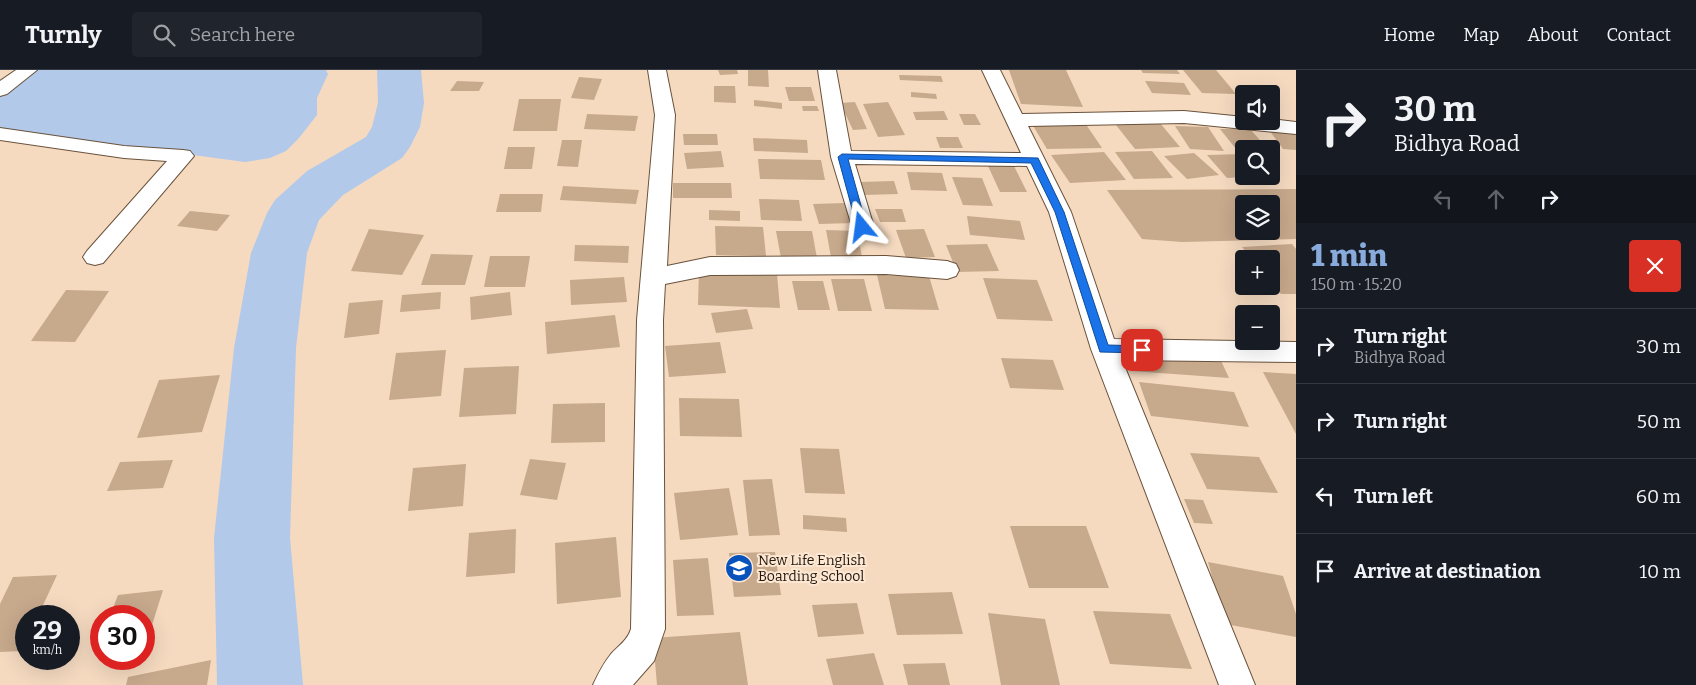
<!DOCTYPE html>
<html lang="en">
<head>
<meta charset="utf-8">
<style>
  :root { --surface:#171b24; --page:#20242c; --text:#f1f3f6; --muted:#9ea1a6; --line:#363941; --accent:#88abdc }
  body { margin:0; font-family:Bitter,serif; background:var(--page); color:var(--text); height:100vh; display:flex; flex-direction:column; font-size:19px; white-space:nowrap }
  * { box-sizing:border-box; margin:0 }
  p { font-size:16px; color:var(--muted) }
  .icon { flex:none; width:28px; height:28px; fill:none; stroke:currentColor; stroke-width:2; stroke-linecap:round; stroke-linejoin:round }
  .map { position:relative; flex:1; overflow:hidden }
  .side { display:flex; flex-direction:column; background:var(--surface); width:400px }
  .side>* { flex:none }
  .hud { background:#171b24; color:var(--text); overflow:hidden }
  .tools { position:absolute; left:1235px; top:15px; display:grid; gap:10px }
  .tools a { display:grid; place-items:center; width:45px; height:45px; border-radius:5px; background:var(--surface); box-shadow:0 5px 20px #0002; font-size:25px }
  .speed { position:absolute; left:15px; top:535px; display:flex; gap:10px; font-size:25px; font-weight:700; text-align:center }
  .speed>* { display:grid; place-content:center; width:65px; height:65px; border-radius:50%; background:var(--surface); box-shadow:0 5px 20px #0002; line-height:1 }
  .speed small { font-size:12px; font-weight:400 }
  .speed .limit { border:8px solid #d22; background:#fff; color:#111 }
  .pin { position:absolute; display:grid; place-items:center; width:42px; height:42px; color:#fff; margin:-21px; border-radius:10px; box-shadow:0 2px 8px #0006 }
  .me { position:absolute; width:55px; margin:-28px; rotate:344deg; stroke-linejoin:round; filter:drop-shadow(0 0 4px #0008) }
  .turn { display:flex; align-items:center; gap:18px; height:105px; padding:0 15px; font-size:22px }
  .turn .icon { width:65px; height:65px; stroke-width:2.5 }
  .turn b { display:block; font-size:35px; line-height:42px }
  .lanes { display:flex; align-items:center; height:48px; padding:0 15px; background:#0003; justify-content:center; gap:25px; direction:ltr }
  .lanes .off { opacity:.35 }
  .round { display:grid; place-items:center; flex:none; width:52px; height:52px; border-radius:5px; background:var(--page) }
  .summary { display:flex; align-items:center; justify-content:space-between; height:85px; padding:0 15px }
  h1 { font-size:30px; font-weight:800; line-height:38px; color:var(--accent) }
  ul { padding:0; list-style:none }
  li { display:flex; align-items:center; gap:15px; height:75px; padding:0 15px; border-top:1px solid var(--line) }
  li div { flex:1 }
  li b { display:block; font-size:19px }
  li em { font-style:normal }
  header { display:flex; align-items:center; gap:30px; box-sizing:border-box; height:70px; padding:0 25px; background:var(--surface); border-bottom:1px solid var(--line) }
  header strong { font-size:24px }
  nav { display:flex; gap:28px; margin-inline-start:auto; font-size:18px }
  .search { width:350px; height:45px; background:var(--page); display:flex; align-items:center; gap:12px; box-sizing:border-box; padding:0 18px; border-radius:5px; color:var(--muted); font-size:19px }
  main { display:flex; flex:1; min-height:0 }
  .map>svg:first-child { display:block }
</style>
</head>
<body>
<header>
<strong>Turnly</strong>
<div class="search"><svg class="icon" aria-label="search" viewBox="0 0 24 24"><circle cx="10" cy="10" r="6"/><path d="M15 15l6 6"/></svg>Search here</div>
<nav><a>Home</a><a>Map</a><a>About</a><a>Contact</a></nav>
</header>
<main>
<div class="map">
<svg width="1296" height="615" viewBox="0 0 1296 615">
  <rect width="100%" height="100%" fill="#f5dac0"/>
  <path fill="#b2c9ea" d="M34 0H326L328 4 317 28V45L299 68 286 81 270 88 245 92 0 59V25Z"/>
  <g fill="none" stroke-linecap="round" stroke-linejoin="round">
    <path fill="#b2c9ea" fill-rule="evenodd" d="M377 0H421L424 33 420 57 410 77 402 88 343 125 319 150 307 183 296 278 290 468 303 615H217L214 468 234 278 251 183 267 143 275 130 307 101 366 67 372 57 378 33Z"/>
  </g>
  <g fill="#c7a98c" fill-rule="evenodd">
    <path d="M718 0H737L738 4 720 5Z"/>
    <path d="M748 0H768L769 17 748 16Z"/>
    <path d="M1009 0H1066L1083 37 1021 34Z"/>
    <path d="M1141 0H1177L1180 4 1143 3Z"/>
    <path d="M1183 0H1216L1236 24 1202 23Z"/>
    <path d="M899 5 941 6 943 12 900 10Z"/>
    <path d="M579 7 602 9 594 30 571 28Z"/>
    <path d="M457 11 484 12 479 21H450Z"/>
    <path d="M1145 11 1184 13 1191 25 1152 23Z"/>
    <path d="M714 16H735L736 33 714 32Z"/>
    <path d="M785 17H811L815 31H789Z"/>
    <path d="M911 22 936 24 937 29 911 27Z"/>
    <path d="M519 29H561L557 61H513Z"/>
    <path d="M754 30 782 33V39L754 36Z"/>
    <path d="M855 32 867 59 853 60 840 33Z"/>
    <path d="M888 32 905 65 878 67 863 34Z"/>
    <path d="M802 36H817L819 41H803Z"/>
    <path d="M944 41 948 50H916L913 42Z"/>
    <path d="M587 44 638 46 635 61 584 59Z"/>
    <path d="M959 44H975L981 55H964Z"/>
    <path d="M1085 53 1102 78 1047 79 1032 54Z"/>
    <path d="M1160 53 1180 77 1135 79 1116 55Z"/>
    <path d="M1175 56 1208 57 1224 81 1190 79Z"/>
    <path d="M1220 59H1250L1268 79H1236Z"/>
    <path d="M1269 60 1296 61V80L1283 79Z"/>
    <path d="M683 64H717L718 75H684Z"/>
    <path d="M936 67H958L963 78H940Z"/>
    <path d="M753 68 807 70 808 83 754 81Z"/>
    <path d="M562 70H582L578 97 557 96Z"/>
    <path d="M508 77H535L532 99H504Z"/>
    <path d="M721 81 724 97 687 99 684 83Z"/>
    <path d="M1152 81 1173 108 1134 109 1115 82Z"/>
    <path d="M1104 82 1126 110 1070 113 1051 85Z"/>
    <path d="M1194 83 1219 105 1187 109 1164 86Z"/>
    <path d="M1244 84V107L1227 108 1207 85Z"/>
    <path d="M758 89 821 90 825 110 760 109Z"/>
    <path d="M988 96H1014L1027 122H1000Z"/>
    <path d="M907 102 942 103 947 121 911 120Z"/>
    <path d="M952 107 982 108 993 136 963 135Z"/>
    <path d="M894 111 898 124 864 125 860 112Z"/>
    <path d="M673 113H731L732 128H673Z"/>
    <path d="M563 116 639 120 636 134 560 130Z"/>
    <path d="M1296 119V169L1182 172 1142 169 1107 120ZM1244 134H1271V161H1244Z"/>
    <path d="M500 124H543L541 142H496Z"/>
    <path d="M759 129 799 130 802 151 761 150Z"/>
    <path d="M846 133 853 153 819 154 813 134Z"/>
    <path d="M875 139H902L906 152H880Z"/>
    <path d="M709 140 740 141V151L709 150Z"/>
    <path d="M190 141 230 145 217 161 177 156Z"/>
    <path d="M967 146 1020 151 1025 170 970 165Z"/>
    <path d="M715 156 763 157 766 186 716 185Z"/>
    <path d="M369 159 424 165 402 205 351 201Z"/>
    <path d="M924 159 935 187 906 188 896 160Z"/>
    <path d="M826 160 857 161 862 187H831Z"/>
    <path d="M776 161H812L817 188H781Z"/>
    <path d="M987 174 999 201 957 202 946 175Z"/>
    <path d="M1292 174 1296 179V224H1281L1271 213V189H1252L1242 177Z"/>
    <path d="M575 175 629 176 628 193 574 191Z"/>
    <path d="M431 184 473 185 465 215H421Z"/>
    <path d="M490 186H530L525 217H484Z"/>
    <path d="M699 201 777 204 780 238 698 235Z"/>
    <path d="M877 205 929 206 939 240 885 239Z"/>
    <path d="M624 207 627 232 571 235 570 210Z"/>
    <path d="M983 208 1037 210 1053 251 997 249Z"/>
    <path d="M831 209H864L872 241H838Z"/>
    <path d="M792 211H823L830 240H798Z"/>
    <path d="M66 220 109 221 75 272 31 271Z"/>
    <path d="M441 222 440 239 400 242 402 225Z"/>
    <path d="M510 222 512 245 471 250 470 227Z"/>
    <path d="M383 230 379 264 344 268 349 233Z"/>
    <path d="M747 239 753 259 716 263 711 243Z"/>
    <path d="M615 245 620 277 547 284 545 252Z"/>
    <path d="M720 272 726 303 669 307 665 276Z"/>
    <path d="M1122 275 1217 282 1229 308 1132 301Z"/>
    <path d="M446 280 441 326 389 330 396 283Z"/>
    <path d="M1001 288 1053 290 1064 320 1010 318Z"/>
    <path d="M519 296 516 344 459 347 464 298Z"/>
    <path d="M1263 302 1296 304V364Z"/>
    <path d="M220 305 202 362 137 368 159 310Z"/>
    <path d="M1139 312 1234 322 1249 357 1151 346Z"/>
    <path d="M679 328 739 329 742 367 680 366Z"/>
    <path d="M605 333V372L551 373 553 334Z"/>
    <path d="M800 378 839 379 845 424 805 423Z"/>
    <path d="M1190 383 1259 387 1278 423 1207 419Z"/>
    <path d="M530 389 566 393 557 430 520 425Z"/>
    <path d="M173 390 163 418 107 421 120 392Z"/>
    <path d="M466 394 463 436 408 441 413 398Z"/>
    <path d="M772 409 780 465 749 466 743 410Z"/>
    <path d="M729 418 738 465 680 470 674 423Z"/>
    <path d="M1184 429 1203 430 1213 454 1194 453Z"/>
    <path d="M803 445 846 448 847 462 803 459Z"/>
    <path d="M1010 456H1086L1109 518H1029Z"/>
    <path d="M516 459 515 503 466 507 469 463Z"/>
    <path d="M616 467 621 527 557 534 555 473Z"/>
    <path d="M775 482 781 525 734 527 729 483Z"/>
    <path d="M708 488 714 545 677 546 673 490Z"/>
    <path d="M1208 492 1283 506 1296 544V567L1225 554Z"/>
    <path d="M57 505 38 546H26V573L22 581 0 582V534L13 507Z"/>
    <path d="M163 520 148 568 144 569V546H110L118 525Z"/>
    <path d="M952 522 963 564 897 565 888 524Z"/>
    <path d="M857 533 864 564 818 567 812 535Z"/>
    <path d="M1093 541 1170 544 1192 599 1110 594Z"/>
    <path d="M988 543 1045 549 1060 615H1001Z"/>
    <path d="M740 562 748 615H657L653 568Z"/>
    <path d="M874 583 884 615H833L826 589Z"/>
    <path d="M211 590 207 615H126L128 607Z"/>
    <path d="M945 593 950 615H908L903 594Z"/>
  </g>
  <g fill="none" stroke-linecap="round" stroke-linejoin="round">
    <g stroke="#69523c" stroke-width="2">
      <g id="street">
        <path d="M16 0H37L7 24 0 26V11Z"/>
        <path d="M648 0H666L675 45 667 196 710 187 886 186 947 191 956 194 959 200 956 206 947 209 886 204 710 205 665 214 663 250 665 559 654 591 633 615H593C598 604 603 594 611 584 619 575 627 571 631 559L637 250 655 45Z"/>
        <path d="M818 0H836L851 81 1021 83 982 0H1000L1022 44 1184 41 1244 47V51L1271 49 1296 52V64L1184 53 1028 56 1071 142 1114 269 1296 272V292L1122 290 1255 615H1219L1091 279 1049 142 1027 96 855 94 874 157 870 163 862 165 854 163 831 87Z"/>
        <path d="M0 58 124 76 183 80 190 81 194 86 103 193 95 195 87 193 83 187 87 181 167 91 124 88 0 70Z"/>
      </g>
    </g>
    <use href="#street" fill="#fff" fill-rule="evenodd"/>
  </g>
  <path fill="#1a73e8" stroke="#114b97" d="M842 84 1038 88 1064 142 1108 275 1142 276 1146 277V283L1100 282 1055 142 1031 93 848 89 867 157 862 160 857 157 838 87Z"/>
  <defs>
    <g id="school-disc" transform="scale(1.4375)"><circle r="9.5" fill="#0852bc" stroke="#fee8d3"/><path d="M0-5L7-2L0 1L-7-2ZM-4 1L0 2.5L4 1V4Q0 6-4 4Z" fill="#fff"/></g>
  </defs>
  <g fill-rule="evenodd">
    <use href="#school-disc" x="739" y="498"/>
  </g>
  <g text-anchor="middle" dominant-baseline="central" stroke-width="4" stroke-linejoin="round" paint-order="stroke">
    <g font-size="14" fill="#21180e" stroke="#fee8d3" text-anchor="start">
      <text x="758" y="490">New Life English<tspan x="758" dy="16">Boarding School</tspan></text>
    </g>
  </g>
</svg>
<div class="tools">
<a><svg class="icon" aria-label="sound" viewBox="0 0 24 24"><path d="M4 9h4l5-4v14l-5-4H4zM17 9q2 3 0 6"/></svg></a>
<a><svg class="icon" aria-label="search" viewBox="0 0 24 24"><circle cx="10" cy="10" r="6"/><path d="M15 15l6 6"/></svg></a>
<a><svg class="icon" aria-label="layers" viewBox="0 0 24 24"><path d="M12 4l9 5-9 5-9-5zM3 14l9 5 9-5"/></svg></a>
<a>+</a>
<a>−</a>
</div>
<div class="speed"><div>29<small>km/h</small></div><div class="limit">30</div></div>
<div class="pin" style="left:1142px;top:280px;background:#d93025"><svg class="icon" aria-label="arrive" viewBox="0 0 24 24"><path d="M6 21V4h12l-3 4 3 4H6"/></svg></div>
<svg class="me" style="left:862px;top:157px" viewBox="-20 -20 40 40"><path d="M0-17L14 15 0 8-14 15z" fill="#1a73e8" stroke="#fff" stroke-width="4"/></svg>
</div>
<section class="side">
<div class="hud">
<div class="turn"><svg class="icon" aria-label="right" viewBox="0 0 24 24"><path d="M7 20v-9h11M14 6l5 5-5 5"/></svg><div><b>30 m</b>Bidhya Road</div></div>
<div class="lanes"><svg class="icon off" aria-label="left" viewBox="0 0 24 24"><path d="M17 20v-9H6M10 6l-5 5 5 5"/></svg><svg class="icon off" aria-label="ahead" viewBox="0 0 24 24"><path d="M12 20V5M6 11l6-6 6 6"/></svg><svg class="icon" aria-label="right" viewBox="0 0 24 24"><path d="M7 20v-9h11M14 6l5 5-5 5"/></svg></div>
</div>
<div class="summary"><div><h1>1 min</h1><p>150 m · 15:20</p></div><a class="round" style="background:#d93025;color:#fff"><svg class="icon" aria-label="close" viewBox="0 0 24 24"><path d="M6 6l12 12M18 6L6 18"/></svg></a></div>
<ul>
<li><svg class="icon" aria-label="right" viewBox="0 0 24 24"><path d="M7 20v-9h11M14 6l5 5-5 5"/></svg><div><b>Turn right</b><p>Bidhya Road</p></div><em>30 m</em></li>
<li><svg class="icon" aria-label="right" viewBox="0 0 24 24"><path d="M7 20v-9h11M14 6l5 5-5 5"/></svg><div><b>Turn right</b></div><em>50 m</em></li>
<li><svg class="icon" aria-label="left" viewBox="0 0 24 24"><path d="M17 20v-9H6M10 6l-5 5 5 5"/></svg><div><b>Turn left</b></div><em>60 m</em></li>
<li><svg class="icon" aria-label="arrive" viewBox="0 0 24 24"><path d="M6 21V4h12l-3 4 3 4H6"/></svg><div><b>Arrive at destination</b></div><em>10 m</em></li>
</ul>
</section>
</main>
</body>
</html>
